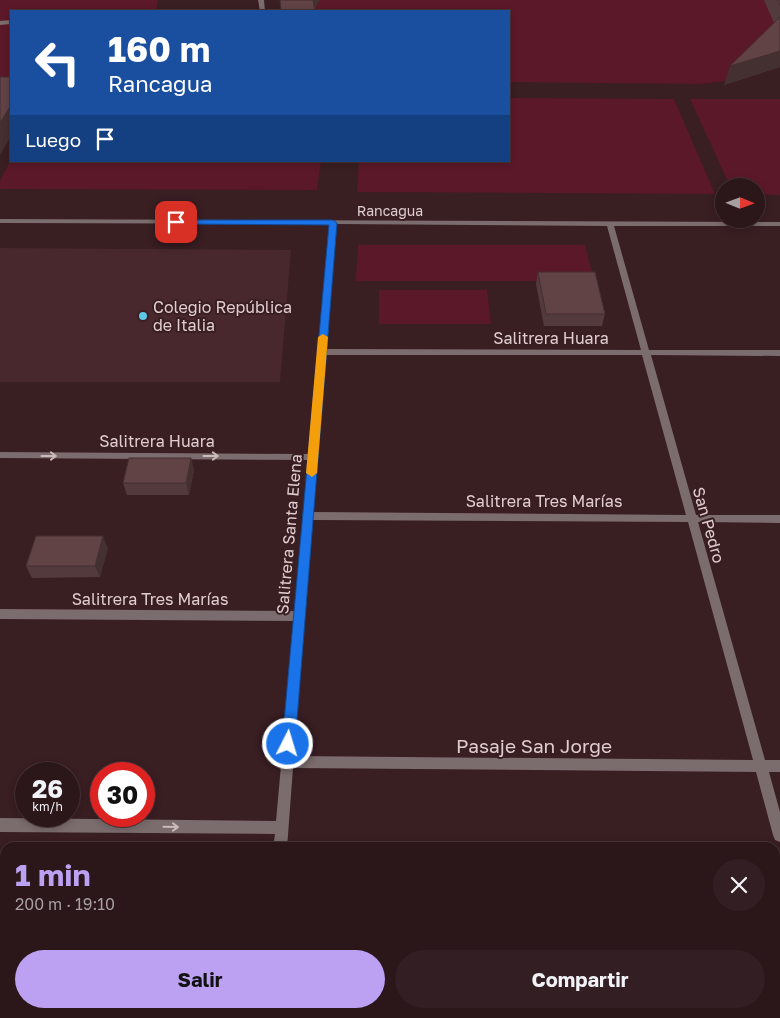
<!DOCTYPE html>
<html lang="es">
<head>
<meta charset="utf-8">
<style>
  :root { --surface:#2b161a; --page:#331f23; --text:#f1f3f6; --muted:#a69fa2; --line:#473539; --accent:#bca0f2 }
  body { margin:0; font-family:"Golos Text",sans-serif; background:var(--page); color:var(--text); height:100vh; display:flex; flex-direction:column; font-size:19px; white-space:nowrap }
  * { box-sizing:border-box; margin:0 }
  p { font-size:16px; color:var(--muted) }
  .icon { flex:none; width:28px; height:28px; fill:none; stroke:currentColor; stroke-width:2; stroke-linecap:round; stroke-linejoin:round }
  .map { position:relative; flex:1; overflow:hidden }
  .side { position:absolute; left:0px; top:842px; width:780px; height:176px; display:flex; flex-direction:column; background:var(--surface); border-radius:15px 15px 0 0; box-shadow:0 2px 8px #0003,0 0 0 1px var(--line) }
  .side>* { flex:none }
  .hud { position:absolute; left:10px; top:10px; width:500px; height:152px; border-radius:0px; box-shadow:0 2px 8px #0003,0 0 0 1px var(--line); background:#1a4fa0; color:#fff; overflow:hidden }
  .needle { width:32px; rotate:91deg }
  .tools { position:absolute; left:715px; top:178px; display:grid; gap:10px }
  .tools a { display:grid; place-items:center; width:50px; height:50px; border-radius:50%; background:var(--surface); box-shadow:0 2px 8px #0003,0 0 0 1px var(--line); font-size:25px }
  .speed { position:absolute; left:15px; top:762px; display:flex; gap:10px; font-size:25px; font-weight:700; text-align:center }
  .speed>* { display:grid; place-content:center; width:65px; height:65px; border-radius:50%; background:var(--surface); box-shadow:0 2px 8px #0003,0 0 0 1px var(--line); line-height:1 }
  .speed small { font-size:12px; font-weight:400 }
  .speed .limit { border:8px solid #d22; background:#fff; color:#111 }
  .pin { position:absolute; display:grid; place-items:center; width:42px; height:42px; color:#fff; margin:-21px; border-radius:10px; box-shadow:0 2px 8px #0006 }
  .me { position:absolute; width:55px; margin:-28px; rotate:5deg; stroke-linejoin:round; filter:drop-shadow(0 0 4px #0008) }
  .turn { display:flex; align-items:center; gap:18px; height:105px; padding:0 15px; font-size:22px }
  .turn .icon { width:65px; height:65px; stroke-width:2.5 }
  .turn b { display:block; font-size:35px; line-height:42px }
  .then { display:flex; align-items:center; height:48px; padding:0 15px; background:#0003; gap:10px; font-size:19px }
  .round { display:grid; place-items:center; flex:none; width:52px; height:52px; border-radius:26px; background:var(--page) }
  .head { display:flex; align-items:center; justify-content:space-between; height:85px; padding:0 15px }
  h1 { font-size:30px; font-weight:700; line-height:38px; color:var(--accent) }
  .cta { display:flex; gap:10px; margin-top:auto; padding:10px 15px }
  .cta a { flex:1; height:58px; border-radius:30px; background:var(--accent); color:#111; font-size:20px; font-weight:700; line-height:58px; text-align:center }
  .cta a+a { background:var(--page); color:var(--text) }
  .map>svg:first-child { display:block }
</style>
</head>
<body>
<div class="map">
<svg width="780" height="1018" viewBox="0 0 780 1018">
  <rect width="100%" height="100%" fill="#391e22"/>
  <path fill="#48282d" d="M0 248 291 250 280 382H0Z"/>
  <g fill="#5b1828">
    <path d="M0 0H158L156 11H11V89H0Z"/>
    <path d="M289 0H780V67L743 79 700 84 509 82V11H282Z"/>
    <path d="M509 98 674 99 715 194 357 192 359 161H509Z"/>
    <path d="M690 99H780V195L756 194V186H730Z"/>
    <path d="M11 160V161H321L317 190 0 189V180Z"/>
    <path d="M358 245H585L594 281H356Z"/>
    <path d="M379 290H487L491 324H379Z"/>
  </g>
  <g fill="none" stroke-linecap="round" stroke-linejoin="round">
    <g fill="#7b6c6d" fill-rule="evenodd">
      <path d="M258 0H264L265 11H260Z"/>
      <path d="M11 20V24L0 25V21Z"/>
    </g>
    <g fill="#7b6c6d" fill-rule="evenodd">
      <path d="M0 219 780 222V226H614L649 350H780V356L651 355 696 515H780V523L698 522 765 760H780V772H769L780 812V842L775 840 773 835 756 772 293 768 287 848H273L275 834 0 832V818L276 821 294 621 0 619V609L295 611 308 460 0 458V452L309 454 329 224 0 223ZM336 224 607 226 641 350 327 349ZM326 355H642L686 515 313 512ZM313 520 688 522 753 760 294 756Z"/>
      <path d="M259 1014H273L272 1018H258Z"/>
    </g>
  </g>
  <g fill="#533a3c">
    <path d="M764 0H780V67L724 85 774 23Z"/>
    <path d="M538 272 605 314 602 326H544L536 284Z"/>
    <path d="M191 458 194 470 189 495H127L123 483Z"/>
    <path d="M108 548 100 577 32 578 26 566Z"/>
  </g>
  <g fill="#442f31">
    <path d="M313 0H320L314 11Z"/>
    <path d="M780 51V67L724 85 730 66Z"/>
    <path d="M11 105V136L0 155V123Z"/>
    <path d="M191 458 194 470 189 495 186 483Z"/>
    <path d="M103 536 108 548 100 577 95 566Z"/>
    <path d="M217 1014H221V1018H216Z"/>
  </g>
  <g fill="#614346" stroke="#442f31">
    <path d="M280 0H313L315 11H281Z"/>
    <path d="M777 0H780V6Z"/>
    <path d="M780 17V51L730 66Z"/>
    <path d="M0 77H11V105L0 123Z"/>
    <path d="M538 272H595L605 314H546Z"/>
    <path d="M129 458H191L186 483H123Z"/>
    <path d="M36 536H103L95 566H26Z"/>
    <path d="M0 1006H5V1014H217L216 1018H0Z"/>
  </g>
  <defs><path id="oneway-shaft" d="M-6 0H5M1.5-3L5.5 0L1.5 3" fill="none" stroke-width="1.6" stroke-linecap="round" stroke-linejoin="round" transform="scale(1.25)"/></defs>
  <g stroke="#ccbabb">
    <use href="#oneway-shaft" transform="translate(49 456)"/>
    <use href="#oneway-shaft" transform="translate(211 456)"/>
    <use href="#oneway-shaft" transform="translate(171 827) rotate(1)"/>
  </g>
  <path fill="#1a73e8" stroke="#114b97" d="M173 220H333L337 223 295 744 293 749 288 751 284 749 282 744 329 225 176 224 172 222Z"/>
  <path fill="#f59e0b" d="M323 334 328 337 317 473 312 477 306 473 318 337Z"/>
  <circle fill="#5cc7e7" stroke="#391e22" stroke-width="2" cx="143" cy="316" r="5"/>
  <g text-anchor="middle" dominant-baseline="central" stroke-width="4" stroke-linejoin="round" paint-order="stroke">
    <g font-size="14" fill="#e0cdcf" stroke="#391e22">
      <text x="390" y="210">Rancagua</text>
    </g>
    <g font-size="16" fill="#e0cdcf" stroke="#391e22" text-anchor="start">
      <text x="153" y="307">Colegio República<tspan x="153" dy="18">de Italia</tspan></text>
    </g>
    <g font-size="16" fill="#e0cdcf" stroke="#391e22">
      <text x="551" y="338">Salitrera Huara</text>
      <text x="157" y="441">Salitrera Huara</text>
      <text x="544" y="501">Salitrera Tres Marías</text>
      <text transform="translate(709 525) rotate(74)">San Pedro</text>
      <text transform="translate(289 534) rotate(-85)">Salitrera Santa Elena</text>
      <text x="150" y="599">Salitrera Tres Marías</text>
    </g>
    <g font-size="19" fill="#e0cdcf" stroke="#391e22">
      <text x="534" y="745">Pasaje San Jorge</text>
    </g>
  </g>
</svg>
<div class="tools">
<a><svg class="needle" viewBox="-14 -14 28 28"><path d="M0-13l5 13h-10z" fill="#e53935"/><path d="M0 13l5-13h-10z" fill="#a69fa2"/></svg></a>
</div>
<div class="speed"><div>26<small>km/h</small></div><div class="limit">30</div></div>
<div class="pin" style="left:176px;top:222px;background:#d93025"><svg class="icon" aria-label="arrive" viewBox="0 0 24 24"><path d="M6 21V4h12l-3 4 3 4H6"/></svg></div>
<svg class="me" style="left:288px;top:744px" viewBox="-20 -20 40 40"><circle r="17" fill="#1a73e8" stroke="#fff" stroke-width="3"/><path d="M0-11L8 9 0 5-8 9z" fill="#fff"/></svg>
<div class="hud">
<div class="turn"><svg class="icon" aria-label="left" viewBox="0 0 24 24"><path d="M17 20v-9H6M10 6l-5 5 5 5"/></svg><div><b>160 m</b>Rancagua</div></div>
<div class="then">Luego<svg class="icon" aria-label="arrive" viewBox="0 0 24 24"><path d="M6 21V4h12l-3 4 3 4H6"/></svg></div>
</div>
<section class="side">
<div class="head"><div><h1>1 min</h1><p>200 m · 19:10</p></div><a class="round"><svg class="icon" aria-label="close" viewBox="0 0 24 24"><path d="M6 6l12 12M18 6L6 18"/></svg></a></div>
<div class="cta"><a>Salir</a><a>Compartir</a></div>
</section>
</div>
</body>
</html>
